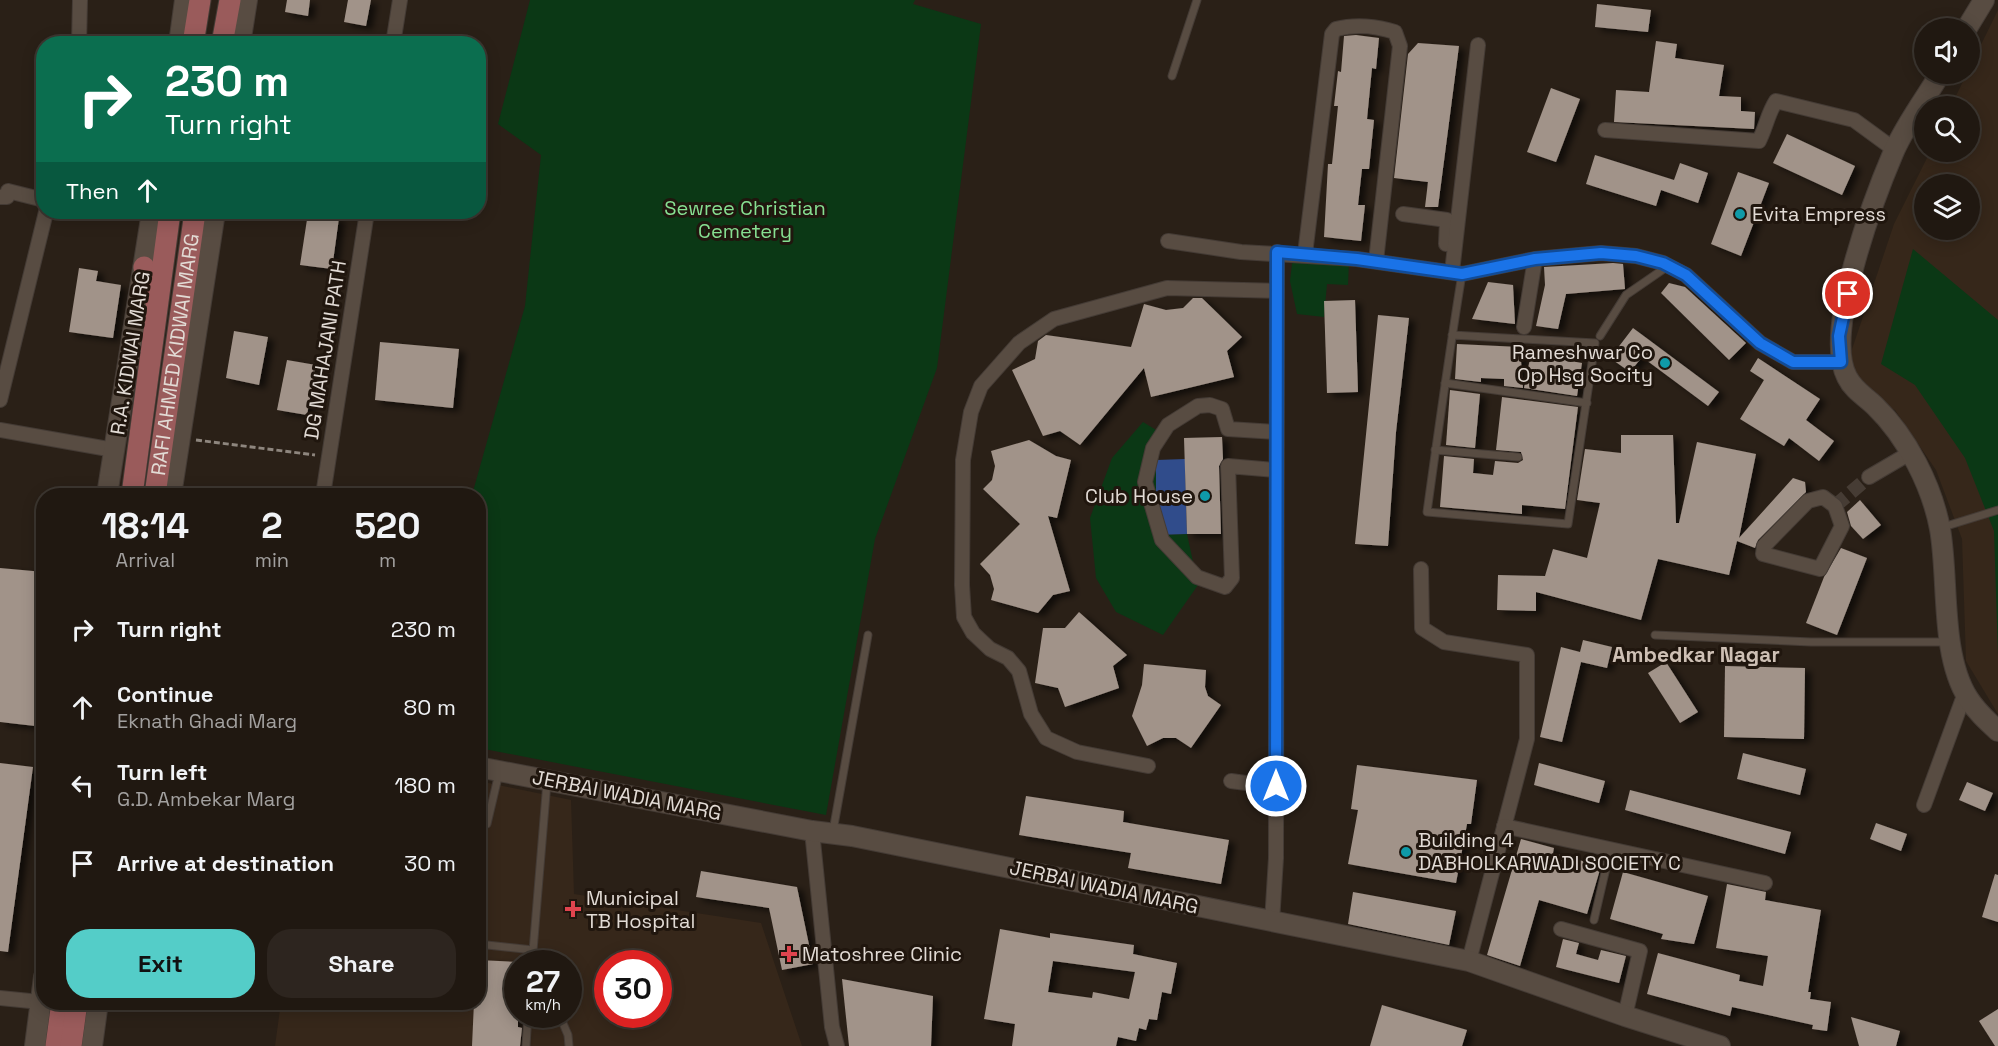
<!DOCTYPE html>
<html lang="en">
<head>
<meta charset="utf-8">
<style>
  :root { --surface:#201811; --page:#2d251f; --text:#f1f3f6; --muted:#a2a09f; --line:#3d3731; --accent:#54cdc8 }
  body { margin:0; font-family:"Space Grotesk",sans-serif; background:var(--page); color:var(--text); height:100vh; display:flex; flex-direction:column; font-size:22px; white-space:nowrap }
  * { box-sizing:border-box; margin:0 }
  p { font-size:20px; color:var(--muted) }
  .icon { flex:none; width:33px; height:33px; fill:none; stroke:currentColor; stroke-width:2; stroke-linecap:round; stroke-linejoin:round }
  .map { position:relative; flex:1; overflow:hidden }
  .details { position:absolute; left:36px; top:488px; width:450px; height:522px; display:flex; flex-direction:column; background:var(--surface); border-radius:24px; box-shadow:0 3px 15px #0003,0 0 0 2px var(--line) }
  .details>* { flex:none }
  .banner { position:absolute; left:36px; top:36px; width:450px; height:183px; border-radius:24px; box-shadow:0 3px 15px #0003,0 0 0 2px var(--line); background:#0b6e4f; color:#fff; overflow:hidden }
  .tools { position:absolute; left:1914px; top:18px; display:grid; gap:12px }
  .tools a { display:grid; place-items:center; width:66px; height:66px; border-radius:50%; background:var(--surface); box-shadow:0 3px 15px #0003,0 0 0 2px var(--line); font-size:30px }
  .speed { position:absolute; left:504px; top:950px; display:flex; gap:12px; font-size:30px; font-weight:700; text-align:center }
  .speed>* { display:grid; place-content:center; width:78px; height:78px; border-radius:50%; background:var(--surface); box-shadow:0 3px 15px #0003,0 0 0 2px var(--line); line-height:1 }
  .speed small { font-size:15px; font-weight:400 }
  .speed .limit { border:9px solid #d22; background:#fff; color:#111 }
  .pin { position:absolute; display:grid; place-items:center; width:51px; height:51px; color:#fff; margin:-26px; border:3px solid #fff; border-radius:50%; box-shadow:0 2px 6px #0007 }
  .me { position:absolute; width:66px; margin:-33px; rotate:0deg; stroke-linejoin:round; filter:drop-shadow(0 0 4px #0008) }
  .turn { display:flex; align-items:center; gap:21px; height:126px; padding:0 30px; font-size:27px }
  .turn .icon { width:78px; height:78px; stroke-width:2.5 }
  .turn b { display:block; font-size:42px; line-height:51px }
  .then { display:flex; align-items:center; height:57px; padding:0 30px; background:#0003; gap:12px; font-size:22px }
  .eta { display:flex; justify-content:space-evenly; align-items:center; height:102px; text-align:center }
  .eta b { font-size:36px; font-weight:800; line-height:42px }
  .action { display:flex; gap:12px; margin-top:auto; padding:12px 30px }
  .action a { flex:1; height:69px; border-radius:24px; background:var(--accent); color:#111; font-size:24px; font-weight:800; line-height:69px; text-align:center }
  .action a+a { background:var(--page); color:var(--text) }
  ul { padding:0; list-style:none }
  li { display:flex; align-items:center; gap:18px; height:78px; padding:0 30px }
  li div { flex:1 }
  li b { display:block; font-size:22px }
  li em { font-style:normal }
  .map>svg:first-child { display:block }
</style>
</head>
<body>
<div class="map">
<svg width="1998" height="1046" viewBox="0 0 1998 1046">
  <defs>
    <filter id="shadow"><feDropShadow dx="6" dy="3.5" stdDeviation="3" flood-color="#0009"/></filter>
  </defs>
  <rect width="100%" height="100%" fill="#2a2017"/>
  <g fill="#36271a" fill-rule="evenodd">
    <path d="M1998 10V714L1966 661 1962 539 1936 470 1895 410 1841 382 1894 224 1930 152H1970V106H1951ZM1924 184H1970V230H1924Z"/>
    <path d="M479 781 571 800 574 894 761 923 802 1046H275L281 1002H478ZM518 963H568V1014H518ZM608 963H658V1014H608Z"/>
  </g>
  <g fill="#0b3815">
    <path d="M530 0H915L913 4 981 24 937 368 875 539 826 815 479 748 478 495H472L525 306 541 155 498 124Z"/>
    <path d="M1913 249 1998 320V655L1994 531 1965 458 1915 385 1881 364Z"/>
    <path d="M1293 255 1349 262 1348 285 1327 284 1324 317 1297 314 1290 281Z"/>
    <path d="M1143 422 1166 436 1156 460 1157 535 1187 534 1198 585 1163 635 1116 612 1096 578 1090 518 1112 458Z"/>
  </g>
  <path fill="#304c8b" d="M1185 459 1187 534 1156 535V460Z"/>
  <g fill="#a19389" fill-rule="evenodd" filter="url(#shadow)">
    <path d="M287 0H310L308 16 285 12Z"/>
    <path d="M348 0H371L366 26 344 22Z"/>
    <path d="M1597 4 1651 10 1648 32 1595 27Z"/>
    <path d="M1356 35 1379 38 1376 69 1372 68 1367 119 1374 120 1369 169H1362L1358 205H1365L1361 241 1324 237 1328 164H1332L1338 106H1334L1338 71 1341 72 1344 36Z"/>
    <path d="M1656 41 1677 44 1675 58 1724 65 1719 96 1741 97V111L1755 112 1754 129 1614 122 1616 90 1649 92Z"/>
    <path d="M1418 43 1459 46 1438 207H1425L1428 182 1394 178 1408 54Z"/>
    <path d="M1551 88 1580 99 1556 162 1527 152Z"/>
    <path d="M1787 134 1855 166 1842 195 1773 163Z"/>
    <path d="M1595 155 1674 180 1680 163 1708 173 1698 203 1661 190 1656 206 1586 184Z"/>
    <path d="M1738 172 1769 183 1741 256 1711 244Z"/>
    <path d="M308 213 339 218 332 269 300 265Z"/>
    <path d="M1613 263 1623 264 1625 289 1566 294 1558 329 1536 326 1545 285 1544 267Z"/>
    <path d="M79 268 98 271 96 281 121 285 113 338 69 332Z"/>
    <path d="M1488 282 1513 285 1515 324 1472 319Z"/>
    <path d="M1669 283 1685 287 1746 343 1729 360 1661 293Z"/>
    <path d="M1193 298H1202L1242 337 1227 351 1234 377 1151 397 1144 368 1080 445 1060 431 1043 436 1012 370 1035 359 1038 341 1046 335 1131 347 1144 304 1166 310 1183 308Z"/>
    <path d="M1355 300 1358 392 1327 393 1324 301Z"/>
    <path d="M1378 315 1409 318 1396 432 1388 546 1355 544Z"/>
    <path d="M1633 328 1719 392 1708 406 1642 357 1630 372 1610 358Z"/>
    <path d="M234 331 268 337 259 385 226 378Z"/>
    <path d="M380 342 459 349 453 408 375 400Z"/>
    <path d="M1457 344 1520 347 1523 388 1504 386V379L1481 378V382L1455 379Z"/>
    <path d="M1531 354 1582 363 1577 396 1524 388Z"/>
    <path d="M1758 358 1820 399 1806 420 1834 441 1819 461 1789 438 1784 446 1740 419 1764 380 1750 371Z"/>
    <path d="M287 360 316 365 307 415 277 410Z"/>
    <path d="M1450 390 1480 394 1475 448 1446 445Z"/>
    <path d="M1502 397 1578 407 1565 509 1522 505V514L1440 507 1444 456 1474 459 1473 473 1493 475 1495 461 1518 463 1523 460 1521 452 1496 450Z"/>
    <path d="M1621 435H1673L1676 523H1679L1697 442 1756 454 1739 538 1793 478 1805 482 1806 492 1758 540 1755 548 1737 541 1729 575 1658 559 1641 620 1536 592V611L1497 610 1498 575 1545 576 1553 549 1587 558 1600 503 1577 500 1585 449 1621 453Z"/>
    <path d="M1222 437 1223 459 1219 466 1221 534H1187L1184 438Z"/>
    <path d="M1029 440 1056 456 1071 460 1057 518 1048 516 1070 591 1053 595 1038 613 991 600 994 589 990 575 980 564 1020 524 983 489 992 480 995 466 991 451Z"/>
    <path d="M1860 500 1881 525 1863 539 1851 526 1847 512Z"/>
    <path d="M1841 548 1867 558 1837 635 1806 623 1824 577Z"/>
    <path d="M0 568 44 572V727L0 722Z"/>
    <path d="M1079 612 1127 655 1113 666 1119 688 1065 707 1058 688 1035 683 1043 628H1065Z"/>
    <path d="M1583 640 1612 647 1607 668 1581 662 1562 742 1540 737 1561 647 1580 652Z"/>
    <path d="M1666 662 1698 712 1680 723 1648 673Z"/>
    <path d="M1144 664 1206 670 1205 687 1208 696 1221 705 1191 748 1176 738H1163L1147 746 1132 716 1142 685Z"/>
    <path d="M1725 666 1805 668 1804 739 1724 737Z"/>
    <path d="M1743 753 1806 769 1800 795 1737 779Z"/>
    <path d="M0 763 33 767 8 952 0 951Z"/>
    <path d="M1539 763 1605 781 1599 803 1534 785Z"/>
    <path d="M1357 765 1477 780 1471 824H1467L1456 883 1348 864 1358 810 1351 809Z"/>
    <path d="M1967 782 1993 793 1985 811 1959 800Z"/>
    <path d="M1630 790 1791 832 1785 854 1625 810Z"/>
    <path d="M1026 796 1124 811 1123 822 1229 840 1221 884 1128 868 1131 853 1019 835Z"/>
    <path d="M1876 823 1907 834 1901 851 1870 839Z"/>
    <path d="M1521 839 1554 848 1553 853 1601 866 1587 914 1539 900 1520 966 1487 955Z"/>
    <path d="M701 871 797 887 813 964 782 970 769 908 696 897Z"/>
    <path d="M1623 872 1708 896 1694 944 1661 939 1663 934 1610 919Z"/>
    <path d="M1995 874 1998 875V922L1982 917Z"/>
    <path d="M1727 884 1766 892 1765 900 1821 910 1808 992H1811L1810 999 1831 1002 1827 1031 1812 1029 1813 1025 1732 1007 1730 1016 1647 994 1658 953 1740 975 1739 981 1763 986 1768 956 1716 948Z"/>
    <path d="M1353 892 1456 911 1449 945 1348 924Z"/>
    <path d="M1000 929 1050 938V933L1134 945 1133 954 1177 963 1171 994 1162 992 1157 1020 1149 1019 1146 1030 1139 1028 1136 1041 1118 1037 1116 1046H1012L1015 1024 984 1019ZM1053 961 1135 972 1129 999 1093 992 1092 998 1048 992Z"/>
    <path d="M1563 939 1579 943 1576 954 1598 960 1601 950 1626 956 1619 983 1556 967Z"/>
    <path d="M478 960 518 962V1027L522 1028 520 1046H472L474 1002H478Z"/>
    <path d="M842 979 933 996 931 1046H849Z"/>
    <path d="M1382 1005 1467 1030 1462 1046H1370Z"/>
    <path d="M1998 1009V1046H1995L1979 1021Z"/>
    <path d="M1851 1017 1900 1031 1896 1046H1859Z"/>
  </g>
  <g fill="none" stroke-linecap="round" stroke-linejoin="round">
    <path stroke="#463c34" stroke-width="14" stroke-dasharray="14 7" stroke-linecap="butt" d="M1835 506 1869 477"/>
    <g stroke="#443b35" stroke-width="9">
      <g id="lane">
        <path d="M1172 76 1197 0"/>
        <path d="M1452 335 1595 343 1568 524 1427 512C1438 433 1449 353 1462 274"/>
        <path d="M1600 336 1626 295 1668 266"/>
        <path d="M1445 383 1587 403"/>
        <path d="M1435 450 1518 457"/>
        <path d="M1940 528 1998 510"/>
        <path d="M1655 635 1811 642H1949"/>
        <path d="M478 822 487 824 499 773"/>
        <path d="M833 831 868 635"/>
        <path d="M1594 920 1610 851"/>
        <path d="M478 944 533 950"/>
        <path d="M532 963 547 782"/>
        <path d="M559 1014 568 1035 569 1046"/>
        <path d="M526 1046 528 1014"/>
      </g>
    </g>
    <g stroke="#443b35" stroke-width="16">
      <g id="street">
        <path d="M79 44 80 0"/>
        <path d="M393 44 400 0"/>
        <path d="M1605 130 1759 141C1766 127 1768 113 1776 101L1854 120 1895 150"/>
        <path d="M0 197H7L8 191 44 200"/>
        <path d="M1403 214 1447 220 1446 244"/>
        <path d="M1168 241 1241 252 1357 259 1462 274 1535 259 1601 253 1636 256 1663 263 1686 275 1760 343 1793 362H1841"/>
        <path d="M1305 254 1332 34 1336 29C1355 24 1377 26 1395 32L1400 46 1376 261"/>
        <path d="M1452 272 1478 45"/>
        <path d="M1524 327 1535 259"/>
        <path d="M0 400 46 212"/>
        <path d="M0 430 114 450"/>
        <path d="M1276 432 1228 429 1222 409 1210 405 1198 406 1168 425 1153 448 1145 482 1162 540 1197 577 1225 587 1232 578 1228 466 1276 470"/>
        <path d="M1869 477 1910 453"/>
        <path d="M323 495 367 212"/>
        <path d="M1823 497 1835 506 1842 526 1820 569 1763 554 1764 546 1808 501Z"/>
        <path d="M1421 569 1422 628 1444 642 1527 655V739L1469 961"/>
        <path d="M1148 766 1077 752 1046 738 1031 714 1019 671 1008 658 990 649 973 633 964 617 962 585 963 460 971 412 981 386 1019 343 1054 319 1167 288 1277 291"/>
        <path d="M1231 781 1276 787"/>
        <path d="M1924 805 1965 693"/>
        <path d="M1504 826 1765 883"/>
        <path d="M812 831 832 1027 837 1046"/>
        <path d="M1272 922 1276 858 1277 252"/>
        <path d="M1561 929 1640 951 1625 1016"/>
        <path d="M0 998 40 1002"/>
      </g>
    </g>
    <g stroke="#443b35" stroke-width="22">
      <g id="secondary">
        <path d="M1967 28 1984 0"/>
        <path d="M179 44 185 0"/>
        <path d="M240 44 247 0"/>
        <path d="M1940 74C1925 99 1906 124 1894 151 1874 198 1823 332 1847 377 1854 391 1865 396 1875 406 1907 437 1932 486 1940 529 1949 579 1940 654 1968 698 1976 711 1987 721 1998 731"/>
        <path d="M107 495 152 212"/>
        <path d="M171 495 215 212"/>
        <path d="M478 767 812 831 852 836 1469 961 1625 1016 1720 1046"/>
        <path d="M35 1046 44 977"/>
        <path d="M92 1046 98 1002"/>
      </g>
    </g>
    <g stroke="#443b35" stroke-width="23">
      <g id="primary">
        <path d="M193 44 200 0"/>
        <path d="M222 44 230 0"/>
        <path d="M144 267 156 302"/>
        <path d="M132 495 170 212"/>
        <path id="s1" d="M155 495 195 212"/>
        <path d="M56 1046 62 1002"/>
        <path d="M71 1046 77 1002"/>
      </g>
    </g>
    <path stroke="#8e867e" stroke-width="3" stroke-dasharray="6 3" stroke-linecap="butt" d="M196 440 315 455"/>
    <use href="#lane" stroke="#584c42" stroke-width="7"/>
    <use href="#street" stroke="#584c42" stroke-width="14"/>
    <use href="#secondary" stroke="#584c42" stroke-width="20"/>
    <use href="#primary" stroke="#9a5b5b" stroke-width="21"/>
  </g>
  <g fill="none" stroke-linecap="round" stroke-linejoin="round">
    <g stroke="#114b97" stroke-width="15">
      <path id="route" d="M1276 786 1277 252 1357 259 1462 274 1535 259 1601 253 1636 256 1663 263 1686 275 1760 343 1793 362H1841L1839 336 1848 294"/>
    </g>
    <use href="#route" stroke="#1a73e8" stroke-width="10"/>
  </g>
  <g fill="#0f9aa8" stroke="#20160e" stroke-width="2">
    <circle cx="1740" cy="214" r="6"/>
    <circle cx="1665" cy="363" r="6"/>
    <circle cx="1205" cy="496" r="6"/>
    <circle cx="1406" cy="852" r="6"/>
  </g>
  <g fill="#e0444e" stroke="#20160e" stroke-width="2">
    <path d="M570 900h6v6h6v6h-6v6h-6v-6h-6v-6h6z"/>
    <path d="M786 945h6v6h6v6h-6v6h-6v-6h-6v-6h6z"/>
  </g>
  <g text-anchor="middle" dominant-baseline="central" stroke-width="6" stroke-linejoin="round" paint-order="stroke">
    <g font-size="20" fill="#86df91" stroke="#20160e">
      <text x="745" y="208">Sewree Christian<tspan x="745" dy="23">Cemetery</tspan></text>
    </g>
    <g font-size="20" fill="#e2dbd5" stroke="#20160e" text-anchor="start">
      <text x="1752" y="214">Evita Empress</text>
      <text x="1653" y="352" text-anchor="end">Rameshwar Co<tspan x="1653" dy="23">Op Hsg Socity</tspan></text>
      <text x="1193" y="496" text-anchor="end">Club House</text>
      <text x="1418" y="840">Building 4<tspan x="1418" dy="23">DABHOLKARWADI SOCIETY C</tspan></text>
      <text x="586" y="898">Municipal<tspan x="586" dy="23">TB Hospital</tspan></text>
      <text x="802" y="954">Matoshree Clinic</text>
    </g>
    <g font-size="20" fill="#e2dbd5" stroke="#20160e">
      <text transform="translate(325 350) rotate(-81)">DG MAHAJANI PATH</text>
      <text transform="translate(130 353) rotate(-81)">R.A. KIDWAI MARG</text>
      <text stroke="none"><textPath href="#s1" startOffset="142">RAFI AHMED KIDWAI MARG</textPath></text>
      <text transform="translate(627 795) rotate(11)">JERBAI WADIA MARG</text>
      <text transform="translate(1104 887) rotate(12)">JERBAI WADIA MARG</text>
    </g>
    <g font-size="21" font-weight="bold" fill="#cec0b5" stroke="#20160e">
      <text x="1696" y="654">Ambedkar Nagar</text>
    </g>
  </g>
</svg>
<div class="tools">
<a><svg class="icon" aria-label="sound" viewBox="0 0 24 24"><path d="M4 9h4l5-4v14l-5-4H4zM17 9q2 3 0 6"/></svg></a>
<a><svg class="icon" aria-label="search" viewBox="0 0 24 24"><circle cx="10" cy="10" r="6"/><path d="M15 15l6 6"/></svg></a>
<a><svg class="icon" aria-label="layers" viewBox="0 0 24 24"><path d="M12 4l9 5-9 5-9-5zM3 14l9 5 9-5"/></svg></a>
</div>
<div class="speed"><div>27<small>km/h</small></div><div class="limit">30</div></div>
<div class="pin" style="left:1848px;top:294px;background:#d93025"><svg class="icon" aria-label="arrive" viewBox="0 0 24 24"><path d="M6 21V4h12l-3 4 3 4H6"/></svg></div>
<svg class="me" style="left:1276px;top:786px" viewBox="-20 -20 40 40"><circle r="17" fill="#1a73e8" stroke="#fff" stroke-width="3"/><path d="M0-11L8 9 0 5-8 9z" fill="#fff"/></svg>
<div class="banner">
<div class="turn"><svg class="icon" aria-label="right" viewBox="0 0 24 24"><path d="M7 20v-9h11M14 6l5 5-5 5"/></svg><div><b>230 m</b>Turn right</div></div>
<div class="then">Then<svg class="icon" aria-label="ahead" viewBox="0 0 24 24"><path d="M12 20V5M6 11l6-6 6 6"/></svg></div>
</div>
<section class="details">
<div class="eta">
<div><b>18:14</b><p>Arrival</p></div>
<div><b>2</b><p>min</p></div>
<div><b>520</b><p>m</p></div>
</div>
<ul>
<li><svg class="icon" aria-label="right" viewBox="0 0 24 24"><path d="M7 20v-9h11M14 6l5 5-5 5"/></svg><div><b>Turn right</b></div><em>230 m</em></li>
<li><svg class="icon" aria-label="ahead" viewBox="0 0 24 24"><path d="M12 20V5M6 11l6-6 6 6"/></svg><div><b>Continue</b><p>Eknath Ghadi Marg</p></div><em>80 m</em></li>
<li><svg class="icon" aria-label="left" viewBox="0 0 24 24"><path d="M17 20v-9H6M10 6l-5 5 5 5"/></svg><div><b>Turn left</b><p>G.D. Ambekar Marg</p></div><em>180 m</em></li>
<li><svg class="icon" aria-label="arrive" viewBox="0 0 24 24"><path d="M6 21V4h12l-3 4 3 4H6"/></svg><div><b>Arrive at destination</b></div><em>30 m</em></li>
</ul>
<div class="action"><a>Exit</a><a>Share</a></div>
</section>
</div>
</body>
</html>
